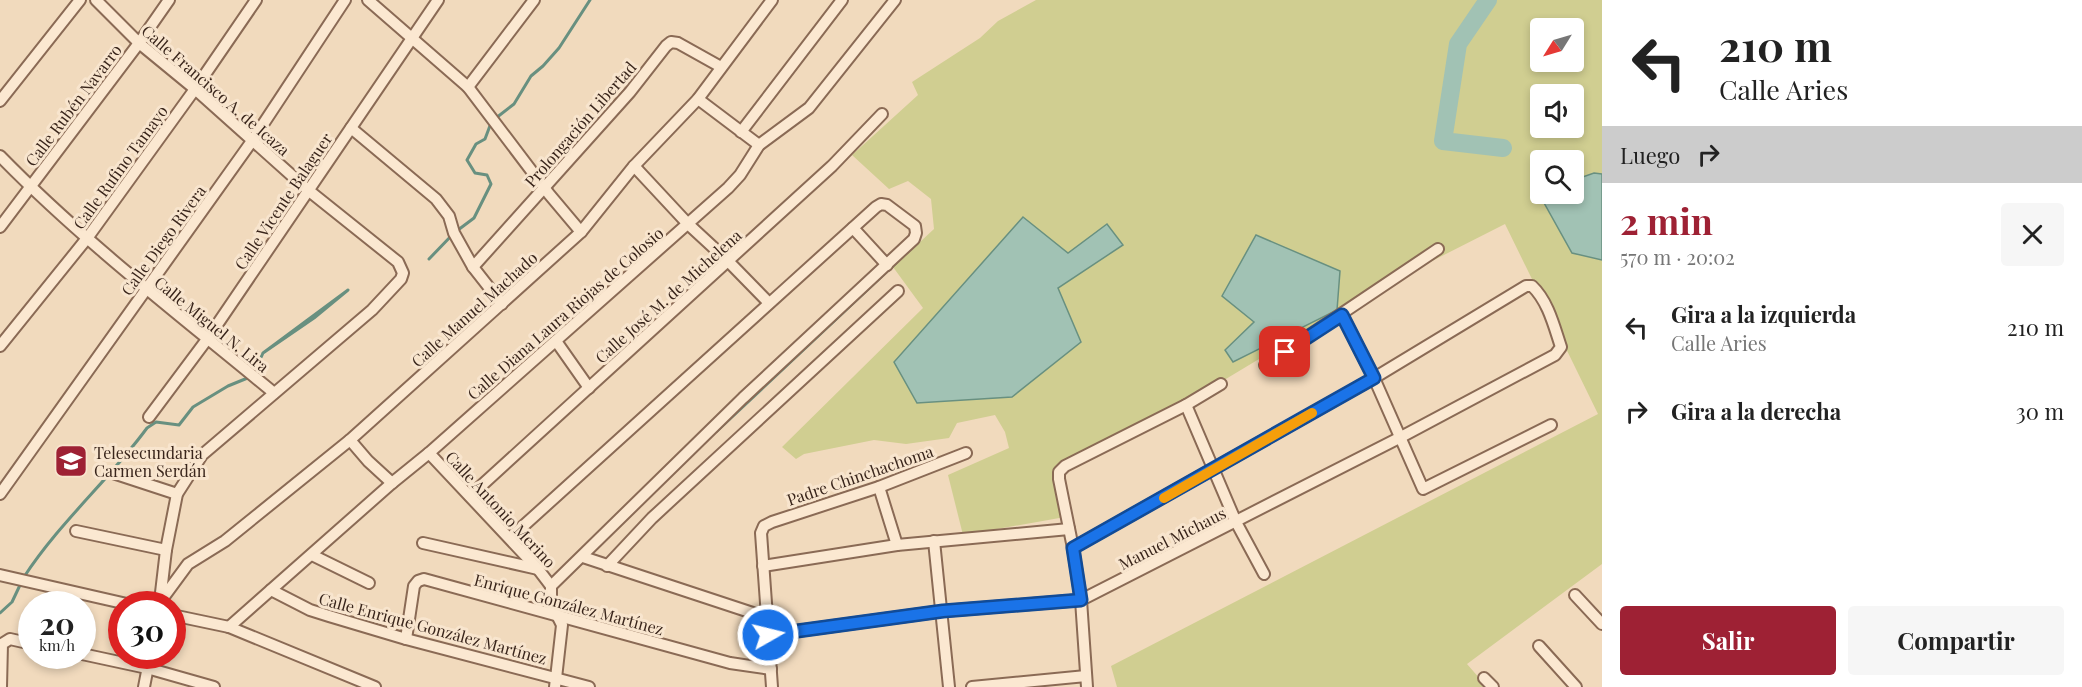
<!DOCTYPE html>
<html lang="es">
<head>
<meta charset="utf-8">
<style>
  :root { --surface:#fff; --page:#f6f6f6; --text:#222; --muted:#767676; --accent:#9e2134 }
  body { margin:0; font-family:"Playfair Display",serif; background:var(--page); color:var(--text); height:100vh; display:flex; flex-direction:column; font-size:22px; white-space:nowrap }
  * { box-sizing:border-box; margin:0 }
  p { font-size:20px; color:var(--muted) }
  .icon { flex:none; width:33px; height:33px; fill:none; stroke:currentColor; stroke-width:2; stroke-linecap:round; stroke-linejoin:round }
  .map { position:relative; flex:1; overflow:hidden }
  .side { display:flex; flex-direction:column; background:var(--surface); width:480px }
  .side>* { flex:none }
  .top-card { background:#fff; color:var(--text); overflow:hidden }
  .needle { width:39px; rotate:233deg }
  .buttons { position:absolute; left:1530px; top:18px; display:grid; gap:12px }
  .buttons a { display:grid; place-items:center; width:54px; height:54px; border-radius:6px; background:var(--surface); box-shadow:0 3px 9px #0003; font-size:30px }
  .speed { position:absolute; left:18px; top:591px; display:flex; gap:12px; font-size:30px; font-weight:700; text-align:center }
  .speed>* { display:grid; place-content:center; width:78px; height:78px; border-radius:50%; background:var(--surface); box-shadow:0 3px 9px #0003; line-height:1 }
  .speed small { font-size:15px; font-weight:400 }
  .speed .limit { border:9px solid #d22; background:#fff; color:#111 }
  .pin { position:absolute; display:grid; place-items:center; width:51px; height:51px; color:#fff; margin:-26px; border-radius:12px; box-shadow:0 3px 9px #0006 }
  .me { position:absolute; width:66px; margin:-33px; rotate:82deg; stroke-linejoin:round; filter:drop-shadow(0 0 4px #0008) }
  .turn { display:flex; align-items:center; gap:21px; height:126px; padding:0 18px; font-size:27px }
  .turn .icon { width:78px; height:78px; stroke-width:2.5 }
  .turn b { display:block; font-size:42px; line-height:51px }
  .then { display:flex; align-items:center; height:57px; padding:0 18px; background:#0003; gap:12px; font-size:22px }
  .round { display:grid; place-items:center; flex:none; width:63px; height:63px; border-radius:6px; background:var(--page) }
  .summary { display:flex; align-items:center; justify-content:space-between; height:102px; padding:0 18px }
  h1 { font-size:36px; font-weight:700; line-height:45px; color:var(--accent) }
  .primary-button { display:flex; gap:12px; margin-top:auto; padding:12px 18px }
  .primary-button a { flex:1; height:69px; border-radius:6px; background:var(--accent); color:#fff; font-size:24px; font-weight:700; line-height:69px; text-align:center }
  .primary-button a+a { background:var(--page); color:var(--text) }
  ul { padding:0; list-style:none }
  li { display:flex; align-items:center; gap:18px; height:84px; padding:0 18px }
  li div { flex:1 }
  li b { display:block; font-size:22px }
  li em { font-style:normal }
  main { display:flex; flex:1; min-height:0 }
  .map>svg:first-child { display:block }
</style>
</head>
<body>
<main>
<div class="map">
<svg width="1602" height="687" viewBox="0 0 1602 687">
  <rect width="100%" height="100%" fill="#f1dabd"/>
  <path fill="#d0ce91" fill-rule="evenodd" d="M1036 0H1602V174H1594L1574 180V160H1540V194H1548L1543 201 1572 253 1602 260V564L1467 664 1487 687H1117L1111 666 1598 414 1505 224 1367 294 1131 436 1057 474 1065 517 963 535 948 475 1009 448 1005 432 995 415 957 423 949 438 906 444 874 440 804 454 796 459 782 447 923 308 893 267 934 229 931 199 908 181 889 189 852 155 918 95 912 82 980 38 998 21ZM1540 28H1574V62H1540ZM1540 94H1574V128H1540Z"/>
  <g fill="#a1c2b4" stroke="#689080" stroke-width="1.5">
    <path d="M1594 173 1602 174V260L1572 253 1543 201 1548 194H1574V180Z"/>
    <path d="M1023 217 1068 253 1107 224 1123 245 1058 288 1081 342 1012 397 917 403 894 362Z"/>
    <path d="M1256 235 1340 271 1337 310 1233 362 1225 350 1254 322 1222 296Z"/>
  </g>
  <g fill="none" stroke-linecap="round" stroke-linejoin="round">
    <g stroke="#689080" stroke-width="3">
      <path d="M496 118 514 104 531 76 543 66 559 48 590 0"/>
      <path d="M429 259 454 233 474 218 491 184 487 175 475 173 467 160 476 144 485 139 491 123"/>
      <path d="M254 373 263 353 348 290 314 318 263 353"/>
      <path d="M717 431 896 263"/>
      <path d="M24 577C59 523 109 480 147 428L156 422 179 425 193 407 228 386 250 377"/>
      <path d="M0 613 12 602 21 583"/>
    </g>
    <path stroke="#a1c2b4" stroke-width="18" d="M1488 0 1458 44 1443 141 1503 148"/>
    <g stroke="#8a6a55" stroke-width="14">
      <g id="minor">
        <path d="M96 0 139 43 195 89 308 190 398 262 403 273 401 279 372 310 202 455 177 494 166 550 160 601"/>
        <path d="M368 0 468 87 549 194 581 232"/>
        <path d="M468 87 534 0"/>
        <path d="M698 99 759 145"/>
        <path d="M0 101 80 0"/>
        <path d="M351 128 436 199 449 216 454 233 473 267 502 304"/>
        <path d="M741 132 842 0"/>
        <path d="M0 156C84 242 181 316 274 393"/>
        <path d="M634 166 688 224 728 261 769 303"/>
        <path d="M0 227 139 43 169 0"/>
        <path d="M853 228 887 265"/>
        <path d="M473 267 630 92 666 46 671 42 678 43 721 67"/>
        <path d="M1342 315 1374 378 1423 489 1551 425"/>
        <path d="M556 341 589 388"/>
        <path d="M0 346 88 237 195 89 256 0"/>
        <path d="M1265 365 1438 249"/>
        <path d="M1186 405 1236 522 1264 574"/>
        <path d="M149 417 208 338 438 0"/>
        <path d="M350 440 368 461 392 483"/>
        <path d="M429 453 538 569 551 586"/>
        <path d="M113 473 177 494"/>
        <path d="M879 487 897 545"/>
        <path d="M0 494 252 141 345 0"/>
        <path d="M470 496 832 166 882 114"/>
        <path d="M76 531 166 550"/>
        <path d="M510 538 876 207 881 204 887 205 915 226 916 233 914 239 743 398 551 586V598L554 609 562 625 555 687"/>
        <path d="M934 541 949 687"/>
        <path d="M423 543 538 569"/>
        <path d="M312 555 369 583"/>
        <path d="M583 557 765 617"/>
        <path d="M607 566 652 518 898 291"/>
        <path d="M763 566 897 545 1069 529"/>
        <path d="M0 575 127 604"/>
        <path d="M271 590 310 610 329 616 406 639 589 687"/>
        <path d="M1575 595 1602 624"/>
        <path d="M160 602 188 564 225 541 350 440 581 232 634 166 698 99 772 0"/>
        <path d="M172 615 229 627 375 687"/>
        <path d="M229 627 392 483 429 453 728 188 740 175 759 145 809 108 895 0"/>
        <path d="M768 635 943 611 1081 600 1401 437 1555 355 1561 347C1554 326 1548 301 1532 286H1526L1374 378 1073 548"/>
        <path d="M406 639 414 586 418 581 424 579 730 663 771 669"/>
        <path d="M1539 646 1576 687"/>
        <path d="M82 654 147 668 214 687"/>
        <path d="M1484 678 1493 687"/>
        <path d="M1 687 2 644 10 639 32 644"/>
        <path d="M144 687 150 656"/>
        <path d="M772 687 761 533 764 526 772 522 879 487 966 453"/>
        <path d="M972 687 1086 676"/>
        <path d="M1087 687 1081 600 1073 548 1059 479V472L1065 466 1186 405 1221 384"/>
      </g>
    </g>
    <use href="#minor" stroke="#fbe8d1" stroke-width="10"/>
  </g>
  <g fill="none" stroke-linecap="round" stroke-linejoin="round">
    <g stroke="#114b97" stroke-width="15">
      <path id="route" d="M768 635 943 611 1081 600 1073 548 1374 378 1342 315 1285 352"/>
    </g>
    <use href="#route" stroke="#1a73e8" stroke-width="10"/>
    <path stroke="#f59e0b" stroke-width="10" d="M1164 498 1312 413"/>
  </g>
  <defs>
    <g id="school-square" transform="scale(1.725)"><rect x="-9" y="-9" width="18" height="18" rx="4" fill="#9e2134" stroke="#f8e5ce"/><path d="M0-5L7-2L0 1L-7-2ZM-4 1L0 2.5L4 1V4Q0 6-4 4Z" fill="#fff"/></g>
  </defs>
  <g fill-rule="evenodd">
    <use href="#school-square" x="71" y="461"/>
  </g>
  <g text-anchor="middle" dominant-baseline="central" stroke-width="6" stroke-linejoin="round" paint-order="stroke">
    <g font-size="16" fill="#39251b" stroke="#f8e5ce">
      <text transform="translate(216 90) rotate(41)">Calle Francisco A. de Icaza</text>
      <text transform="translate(73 105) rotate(-53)">Calle Rubén Navarro</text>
      <text transform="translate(580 124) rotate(-49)">Prolongación Libertad</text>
      <text transform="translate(120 167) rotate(-54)">Calle Rufino Tamayo</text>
      <text transform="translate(283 201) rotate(-56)">Calle Vicente Balaguer</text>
      <text transform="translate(163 240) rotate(-54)">Calle Diego Rivera</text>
      <text transform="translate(668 296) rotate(-42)">Calle José M. de Michelena</text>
      <text transform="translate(474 309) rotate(-42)">Calle Manuel Machado</text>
      <text transform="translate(565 313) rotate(-41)">Calle Diana Laura Riojas de Colosio</text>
      <text transform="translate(212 324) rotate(39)">Calle Miguel N. Lira</text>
      <text transform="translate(860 475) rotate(-19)">Padre Chinchachoma</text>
      <text transform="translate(501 509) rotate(47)">Calle Antonio Merino</text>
      <text transform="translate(1172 538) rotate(-27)">Manuel Michaus</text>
      <text transform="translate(569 604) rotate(15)">Enrique González Martínez</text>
      <text transform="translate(433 628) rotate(15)">Calle Enrique González Martínez</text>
    </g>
    <g font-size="16" fill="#39251b" stroke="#f8e5ce" text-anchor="start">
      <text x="94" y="452">Telesecundaria<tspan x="94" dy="18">Carmen Serdán</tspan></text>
    </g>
  </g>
</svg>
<div class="buttons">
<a><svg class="needle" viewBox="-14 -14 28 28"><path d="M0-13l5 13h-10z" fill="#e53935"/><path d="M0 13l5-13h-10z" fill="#767676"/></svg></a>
<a><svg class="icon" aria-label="sound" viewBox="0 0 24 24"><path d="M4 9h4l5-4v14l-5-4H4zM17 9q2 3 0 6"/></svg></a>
<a><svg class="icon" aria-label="search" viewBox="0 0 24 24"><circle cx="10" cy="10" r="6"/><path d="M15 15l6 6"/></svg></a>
</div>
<div class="speed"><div>20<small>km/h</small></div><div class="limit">30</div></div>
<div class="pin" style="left:1285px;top:352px;background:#d93025"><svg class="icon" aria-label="arrive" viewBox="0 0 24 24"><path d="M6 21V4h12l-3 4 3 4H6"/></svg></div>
<svg class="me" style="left:768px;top:635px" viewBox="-20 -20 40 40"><circle r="17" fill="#1a73e8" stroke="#fff" stroke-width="3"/><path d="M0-11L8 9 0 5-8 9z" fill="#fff"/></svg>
</div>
<section class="side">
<div class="top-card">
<div class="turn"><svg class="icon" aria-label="left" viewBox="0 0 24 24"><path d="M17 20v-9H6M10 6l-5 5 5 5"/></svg><div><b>210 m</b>Calle Aries</div></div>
<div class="then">Luego<svg class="icon" aria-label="right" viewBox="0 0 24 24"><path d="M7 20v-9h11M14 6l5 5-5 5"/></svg></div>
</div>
<div class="summary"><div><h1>2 min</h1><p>570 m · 20:02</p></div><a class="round"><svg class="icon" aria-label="close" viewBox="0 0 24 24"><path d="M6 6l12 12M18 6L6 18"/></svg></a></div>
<ul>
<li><svg class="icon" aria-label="left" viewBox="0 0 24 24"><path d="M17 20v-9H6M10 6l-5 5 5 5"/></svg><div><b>Gira a la izquierda</b><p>Calle Aries</p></div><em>210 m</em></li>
<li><svg class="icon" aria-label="right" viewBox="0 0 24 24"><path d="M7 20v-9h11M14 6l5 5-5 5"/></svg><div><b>Gira a la derecha</b></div><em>30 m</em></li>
</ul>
<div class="primary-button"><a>Salir</a><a>Compartir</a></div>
</section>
</main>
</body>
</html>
